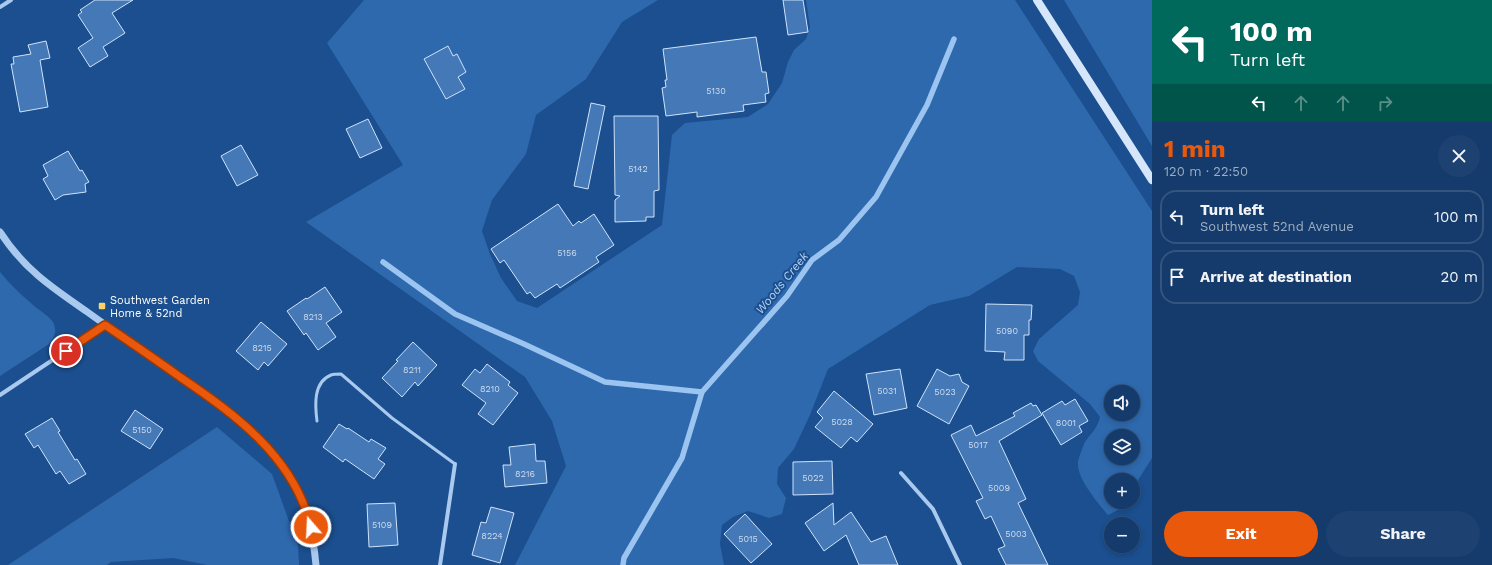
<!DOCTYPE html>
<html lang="en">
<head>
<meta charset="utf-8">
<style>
  :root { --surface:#143b6b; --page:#1d4271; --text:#f1f3f6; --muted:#9dadc1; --line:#33557e; --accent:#ea580c }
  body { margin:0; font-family:"Work Sans",sans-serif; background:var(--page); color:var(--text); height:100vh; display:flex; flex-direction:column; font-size:15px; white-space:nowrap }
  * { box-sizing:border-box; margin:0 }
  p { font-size:13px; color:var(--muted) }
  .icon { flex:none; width:22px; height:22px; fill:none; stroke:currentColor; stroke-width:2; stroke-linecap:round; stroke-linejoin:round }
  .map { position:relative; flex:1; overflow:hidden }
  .sheet { display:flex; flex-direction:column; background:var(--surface); width:340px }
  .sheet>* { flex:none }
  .guide { background:#00695c; color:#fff; overflow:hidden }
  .buttons { position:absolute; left:1104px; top:385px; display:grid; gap:8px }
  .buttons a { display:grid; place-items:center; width:36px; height:36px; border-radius:50%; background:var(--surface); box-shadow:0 2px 6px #0003,0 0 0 1px var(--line); font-size:20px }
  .pin { position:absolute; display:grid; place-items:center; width:34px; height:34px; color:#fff; margin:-17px; border:2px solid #fff; border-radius:50%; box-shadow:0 1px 4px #0007 }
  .me { position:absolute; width:44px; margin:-22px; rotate:341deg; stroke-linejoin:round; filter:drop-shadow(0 0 3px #0008) }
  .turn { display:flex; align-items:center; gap:14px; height:84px; padding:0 12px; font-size:18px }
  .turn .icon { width:52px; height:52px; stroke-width:2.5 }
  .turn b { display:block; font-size:28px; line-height:34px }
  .lanes { display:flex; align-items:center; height:38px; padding:0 12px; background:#0003; justify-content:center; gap:20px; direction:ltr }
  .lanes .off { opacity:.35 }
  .round { display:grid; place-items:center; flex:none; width:42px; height:42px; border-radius:21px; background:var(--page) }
  .overview { display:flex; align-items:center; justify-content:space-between; height:68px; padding:0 12px }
  h1 { font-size:24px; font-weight:700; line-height:30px; color:var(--accent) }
  .cta { display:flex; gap:8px; margin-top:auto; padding:8px 12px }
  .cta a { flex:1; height:46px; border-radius:24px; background:var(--accent); color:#fff; font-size:16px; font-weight:700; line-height:46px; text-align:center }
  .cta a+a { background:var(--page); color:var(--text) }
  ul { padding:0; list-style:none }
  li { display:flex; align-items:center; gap:12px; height:54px; margin:0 8px 6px; padding:0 4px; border:2px solid var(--line); border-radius:16px }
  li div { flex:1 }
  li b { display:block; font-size:15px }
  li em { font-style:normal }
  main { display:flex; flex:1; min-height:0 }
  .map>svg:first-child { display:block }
</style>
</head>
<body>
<main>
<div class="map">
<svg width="1152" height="565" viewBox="0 0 1152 565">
  <rect width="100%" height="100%" fill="#1b4f8f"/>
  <g fill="#2e69ad" fill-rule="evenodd">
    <path d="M364 0H658L622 22 586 79 536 115 526 154 492 200 482 231 490 254 501 278 517 301 537 308 662 225 672 135 685 123 748 117 768 104 782 83 788 62 794 50 806 39 810 27 806 0H1015L1152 211V458L1133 488V480H1111V502H1124L1120 509 1108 515C1098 503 1076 478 1078 462 1079 456 1082 449 1084 444 1090 433 1096 432 1100 417L1090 404 1038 361 1033 351 1039 339 1078 305 1080 292 1074 276 1060 269 1017 267 969 296 930 305 828 369 810 415 794 449 778 468 777 484 786 498 782 514 769 518 748 511 733 517 722 525 720 544 724 565H515L566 466 552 421 525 377 306 222 403 165 327 43ZM1111 392H1133V414H1111ZM1111 436H1133V458H1111Z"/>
    <path d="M1064 0H1152V146Z"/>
    <path d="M0 272C9 283 20 294 31 303 37 310 50 315 54 324 57 331 54 339 49 344L0 376Z"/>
    <path d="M217 427 272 474 298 546 299 565H207L173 558 111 562 107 565H8Z"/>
  </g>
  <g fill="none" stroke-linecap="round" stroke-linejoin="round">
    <g stroke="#9cc4f0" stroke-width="5.5">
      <path d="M383 262 455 314 524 344 605 382 702 392"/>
      <path d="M623 565 624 558 682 458 702 392 787 296 812 260 839 240 876 197 927 105 954 39"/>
    </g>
  </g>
  <g fill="#4478b7" stroke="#cfe3fa">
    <path d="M95 0H133L112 13 125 33 103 47 108 56 90 67 78 48 93 38 78 15 82 12 80 10Z"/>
    <path d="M783 0H803L808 32 788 35Z"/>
    <path d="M756 37 762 72H766L769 93 765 94 766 102 743 105 744 111 697 117V112L666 116 662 88 666 87 665 80H667L663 49Z"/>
    <path d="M46 41 50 58 40 60 48 107 20 112 11 64H14L13 57 31 54 28 45Z"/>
    <path d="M448 46 453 56 457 54 466 72 458 77 465 89 446 99 424 59Z"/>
    <path d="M591 103 605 106 588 189 574 186Z"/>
    <path d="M614 116H658L659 190 654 191V217H646V221L615 222V200L620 196 615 195Z"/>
    <path d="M368 119 382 148 360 158 346 129Z"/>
    <path d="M241 145 258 175 237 186 221 156Z"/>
    <path d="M68 151 80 171 82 170 89 182 85 184 86 192 63 195 55 200 43 179 48 176 43 165Z"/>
    <path d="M558 204 573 226 579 221 581 223 594 214 614 245 596 257 599 262 560 288 557 284 535 298 530 292 527 294 504 260 500 263 491 249Z"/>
    <path d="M325 287 342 312 326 323 336 337 318 350 306 333 304 335 287 311 306 298 307 299Z"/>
    <path d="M986 304 1032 305 1031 320H1029V335H1024V360H1004L1005 352 985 351Z"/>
    <path d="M261 322 287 344 268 366 264 362 258 370 236 351Z"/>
    <path d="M413 342 437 365 418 386 415 382 402 397 382 378 398 361 396 360Z"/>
    <path d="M487 364 510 382 508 385 518 393 493 425 478 414 486 403 462 385 475 369 480 373Z"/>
    <path d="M900 369 907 408 874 415 866 374Z"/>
    <path d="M937 369 950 376 959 374 962 382 969 386 949 424 917 406Z"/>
    <path d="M834 391 873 424 857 442 851 437 841 448 815 427 823 418 817 412Z"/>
    <path d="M1075 399 1088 421 1079 426 1082 432 1061 445 1042 413 1062 401 1065 405Z"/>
    <path d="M1031 403 1033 406 1036 405 1042 415 999 441 1026 499 1018 503 1048 565H1006L998 549 1005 546 991 516 985 519 976 501 983 498 951 435 971 425 976 436 1015 416 1013 413Z"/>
    <path d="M135 410 163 429 150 449 121 431Z"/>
    <path d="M52 418 60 431 58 432 75 460 77 459 86 474 69 484 60 471 56 474 38 445 34 448 25 434Z"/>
    <path d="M339 424 347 429 348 428 369 442 371 439 386 448 378 459 385 464 374 479 345 459 343 462 323 447Z"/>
    <path d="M535 444 536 461H545L547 483 505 487 503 465H511L509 447Z"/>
    <path d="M832 461 833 494 793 495V462Z"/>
    <path d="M395 503 398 545 369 547 367 504Z"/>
    <path d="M833 503 834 525 851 512 871 542 886 536 898 565H859L846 535 824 551 805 523Z"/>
    <path d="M491 507 514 513 500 563 472 555 481 522 486 523Z"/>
    <path d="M745 514 772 544 751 563 724 534Z"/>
  </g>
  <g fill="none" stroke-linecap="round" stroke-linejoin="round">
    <path stroke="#a9c9ee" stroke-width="3" d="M317 421C315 406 313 382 331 375 334 374 338 374 341 374L392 418 455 464"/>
    <g stroke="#a9c9ee" stroke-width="4">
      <path d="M0 7 11 0"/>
      <path d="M0 395 105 325"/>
      <path d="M901 473 933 509 960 565"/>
      <path d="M440 565 455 464"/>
    </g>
    <path stroke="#a9c9ee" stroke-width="7" d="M0 232C23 268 51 287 86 311 115 332 144 352 173 372 213 399 254 426 282 466 286 472 291 478 294 484 308 513 313 533 316 565"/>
    <path stroke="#d6e6fa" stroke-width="8" d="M1037 0 1152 180"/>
  </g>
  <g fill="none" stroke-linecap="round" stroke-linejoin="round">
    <g stroke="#983908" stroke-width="10">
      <path id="route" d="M66 351 105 325C130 342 155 359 180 377 236 415 294 457 311 527"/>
    </g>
    <use href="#route" stroke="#ea580c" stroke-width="7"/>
  </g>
  <rect fill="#ffd166" stroke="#1b4f8f" stroke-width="1.5" x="98" y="302" width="8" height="8" rx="2"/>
  <g text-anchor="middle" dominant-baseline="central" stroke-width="4" stroke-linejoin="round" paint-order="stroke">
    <g font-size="9" fill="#d0dded">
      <text x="716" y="91">5130</text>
      <text x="638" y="169">5142</text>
      <text x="567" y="253">5156</text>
      <text x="313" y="317">8213</text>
      <text x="1007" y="331">5090</text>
      <text x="262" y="348">8215</text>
      <text x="412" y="370">8211</text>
      <text x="490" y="389">8210</text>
      <text x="887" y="391">5031</text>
      <text x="945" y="392">5023</text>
      <text x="842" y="422">5028</text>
      <text x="1066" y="423">8001</text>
      <text x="142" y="430">5150</text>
      <text x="978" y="445">5017</text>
      <text x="525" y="474">8216</text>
      <text x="813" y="478">5022</text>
      <text x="999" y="488">5009</text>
      <text x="382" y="525">5109</text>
      <text x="1016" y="534">5003</text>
      <text x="492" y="536">8224</text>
      <text x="748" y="539">5015</text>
    </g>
    <g font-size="11" fill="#fff" stroke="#1b4f8f" text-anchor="start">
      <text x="110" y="300">Southwest Garden<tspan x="110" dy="13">Home &amp; 52nd</tspan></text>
    </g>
    <g font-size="12" font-style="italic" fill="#b5d3f5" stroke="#1b4f8f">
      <text transform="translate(782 283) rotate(-51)">Woods Creek</text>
    </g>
  </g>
</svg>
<div class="buttons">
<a><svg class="icon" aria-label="sound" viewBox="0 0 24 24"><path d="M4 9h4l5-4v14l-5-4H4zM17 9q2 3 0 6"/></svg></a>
<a><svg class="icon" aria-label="layers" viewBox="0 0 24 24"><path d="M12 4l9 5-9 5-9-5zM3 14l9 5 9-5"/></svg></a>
<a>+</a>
<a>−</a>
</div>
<div class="pin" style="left:66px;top:351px;background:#d93025"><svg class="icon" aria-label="arrive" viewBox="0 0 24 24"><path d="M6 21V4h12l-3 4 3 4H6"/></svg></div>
<svg class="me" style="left:311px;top:527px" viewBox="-20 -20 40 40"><circle r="17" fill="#ea580c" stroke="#fff" stroke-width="3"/><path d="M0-11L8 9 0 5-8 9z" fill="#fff"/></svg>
</div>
<section class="sheet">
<div class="guide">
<div class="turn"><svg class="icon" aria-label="left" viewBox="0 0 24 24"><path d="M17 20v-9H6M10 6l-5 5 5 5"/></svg><div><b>100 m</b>Turn left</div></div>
<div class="lanes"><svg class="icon" aria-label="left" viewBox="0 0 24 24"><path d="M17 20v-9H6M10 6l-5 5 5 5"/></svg><svg class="icon off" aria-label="ahead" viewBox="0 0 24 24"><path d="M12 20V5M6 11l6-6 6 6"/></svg><svg class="icon off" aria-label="ahead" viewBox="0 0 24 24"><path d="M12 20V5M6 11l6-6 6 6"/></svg><svg class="icon off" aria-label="right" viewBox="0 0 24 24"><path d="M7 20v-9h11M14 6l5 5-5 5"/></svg></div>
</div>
<div class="overview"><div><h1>1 min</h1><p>120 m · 22:50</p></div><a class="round"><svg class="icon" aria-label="close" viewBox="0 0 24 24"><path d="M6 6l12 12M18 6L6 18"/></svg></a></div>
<ul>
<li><svg class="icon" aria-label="left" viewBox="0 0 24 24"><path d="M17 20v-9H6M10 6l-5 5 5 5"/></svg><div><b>Turn left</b><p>Southwest 52nd Avenue</p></div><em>100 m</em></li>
<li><svg class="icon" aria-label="arrive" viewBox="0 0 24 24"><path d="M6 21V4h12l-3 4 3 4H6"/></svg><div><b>Arrive at destination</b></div><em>20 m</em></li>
</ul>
<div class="cta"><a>Exit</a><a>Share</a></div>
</section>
</main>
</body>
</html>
